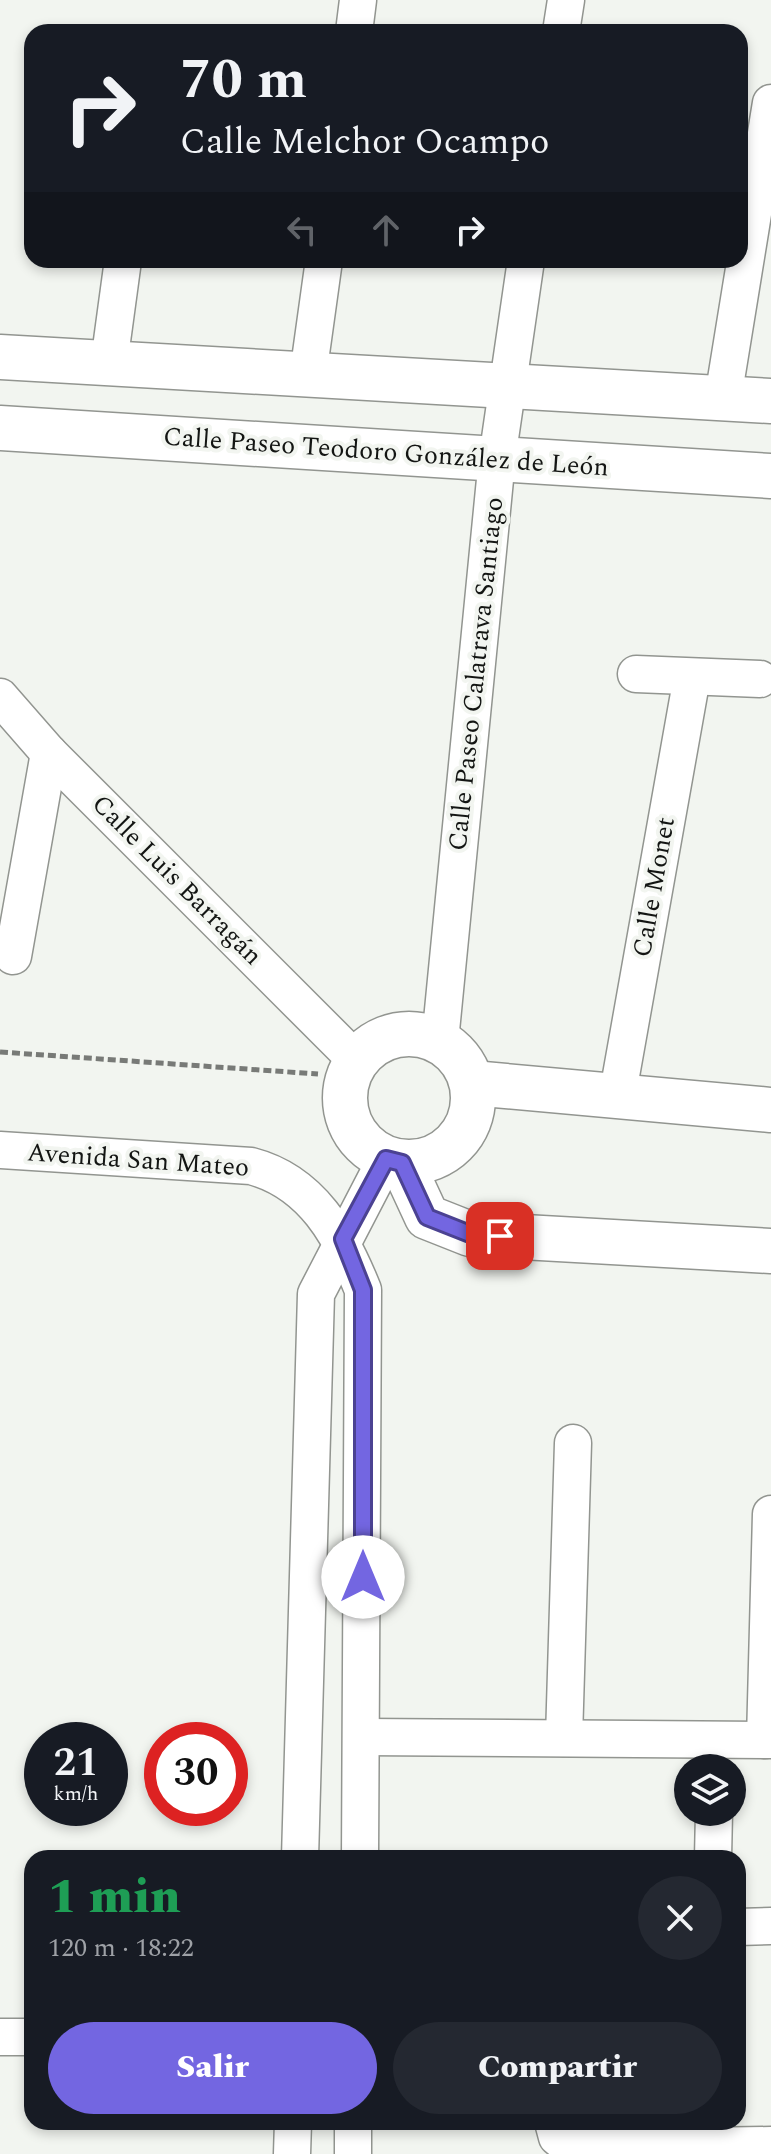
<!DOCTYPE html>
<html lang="es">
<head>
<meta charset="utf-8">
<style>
  :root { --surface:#171b24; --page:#242831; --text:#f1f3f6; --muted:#9ea1a6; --accent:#7366e1 }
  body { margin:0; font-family:Spectral,serif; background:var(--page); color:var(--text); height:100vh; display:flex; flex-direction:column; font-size:30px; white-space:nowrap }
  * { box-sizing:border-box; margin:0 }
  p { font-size:26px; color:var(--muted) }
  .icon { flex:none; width:44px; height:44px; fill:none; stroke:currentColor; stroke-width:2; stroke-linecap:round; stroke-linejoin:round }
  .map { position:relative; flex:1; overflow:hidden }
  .details { position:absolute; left:24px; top:1850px; width:722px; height:280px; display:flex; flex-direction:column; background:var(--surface); border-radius:24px; box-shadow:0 4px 12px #0003 }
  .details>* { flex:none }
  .hud { position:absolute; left:24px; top:24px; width:724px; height:244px; border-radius:24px; box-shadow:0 4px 12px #0003; background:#171b24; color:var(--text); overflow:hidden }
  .tools { position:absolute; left:674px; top:1754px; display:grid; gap:16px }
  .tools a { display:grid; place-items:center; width:72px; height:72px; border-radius:50%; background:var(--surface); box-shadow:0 4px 12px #0003; font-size:40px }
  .speed { position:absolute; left:24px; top:1722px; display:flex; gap:16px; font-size:40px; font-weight:700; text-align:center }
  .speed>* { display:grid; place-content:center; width:104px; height:104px; border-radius:50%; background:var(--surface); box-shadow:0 4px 12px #0003; line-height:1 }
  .speed small { font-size:20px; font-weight:400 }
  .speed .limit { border:12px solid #d22; background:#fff; color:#111 }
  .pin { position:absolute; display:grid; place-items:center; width:68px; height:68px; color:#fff; margin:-34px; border-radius:16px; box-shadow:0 4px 12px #0006 }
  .me { position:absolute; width:88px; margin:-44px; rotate:0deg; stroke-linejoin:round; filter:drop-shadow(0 0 6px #0008) }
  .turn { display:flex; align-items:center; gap:28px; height:168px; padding:0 24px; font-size:36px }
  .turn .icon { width:104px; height:104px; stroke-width:2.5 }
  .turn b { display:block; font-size:56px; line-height:68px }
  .lanes { display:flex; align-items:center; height:76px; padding:0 24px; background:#0003; justify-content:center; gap:40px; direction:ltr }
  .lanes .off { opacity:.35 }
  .round { display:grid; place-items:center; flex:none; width:84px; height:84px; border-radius:42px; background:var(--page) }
  .head { display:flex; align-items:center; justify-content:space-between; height:136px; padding:0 24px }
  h1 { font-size:48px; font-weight:800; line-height:60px; color:#1e9e55 }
  .button { display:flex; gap:16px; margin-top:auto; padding:16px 24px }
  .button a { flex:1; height:92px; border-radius:48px; background:var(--accent); color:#fff; font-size:32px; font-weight:800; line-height:92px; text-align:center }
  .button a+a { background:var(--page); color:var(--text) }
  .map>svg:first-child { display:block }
</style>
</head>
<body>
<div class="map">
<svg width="771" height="2154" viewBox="0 0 771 2154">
  <rect width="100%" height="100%" fill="#f2f5f0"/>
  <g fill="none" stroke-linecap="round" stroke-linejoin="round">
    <g stroke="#929590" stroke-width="39">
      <g id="minor">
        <path d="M354 32 358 0"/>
        <path d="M561 32 566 0"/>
        <path d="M109 363 123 260"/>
        <path d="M308 375 324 260"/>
        <path d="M723 398 771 103"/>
        <path d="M636 674 760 679"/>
        <path d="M0 697 49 753 357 1061"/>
        <path d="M13 956 49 753"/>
        <path d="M440 1041 497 459 526 260"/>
        <path d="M617 1098 692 677"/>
        <path d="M0 1150 251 1166C312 1182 341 1235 363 1290L360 1858"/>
        <path d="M363 1737 771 1740"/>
        <path d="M564 1738 573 1443"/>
        <path d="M765 1740 771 1514"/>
        <path d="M300 1858 316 1294 386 1159"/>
        <path d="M713 1858 714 1812"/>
        <path d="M738 1927 771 1926"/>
        <path d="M0 2037H32"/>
        <path d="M553 2122 557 2137 570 2148 771 2145"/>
        <path d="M292 2154 293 2122"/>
        <path d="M353 2154V2122"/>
      </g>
    </g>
    <g stroke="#929590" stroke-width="47">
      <g id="major">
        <path d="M0 357 771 401"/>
        <path d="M0 428 771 476"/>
        <circle cx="409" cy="1098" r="64"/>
        <path d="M472 1083 771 1110"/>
        <path d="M402 1163 427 1217 470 1234 771 1251"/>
      </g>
    </g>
    <path stroke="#787a77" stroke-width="5" stroke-dasharray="8 4" stroke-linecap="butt" d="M0 1052 318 1074"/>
    <use href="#minor" stroke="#fff" stroke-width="36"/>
    <use href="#major" stroke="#fff" stroke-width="44"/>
  </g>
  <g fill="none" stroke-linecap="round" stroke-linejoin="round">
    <g stroke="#4b4292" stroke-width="20">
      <path id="route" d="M363 1577V1290L343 1239 386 1159 402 1163 427 1217 470 1234 500 1236"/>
    </g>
    <use href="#route" stroke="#7366e1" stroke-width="14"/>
  </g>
  <g text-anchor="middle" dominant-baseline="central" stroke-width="8" stroke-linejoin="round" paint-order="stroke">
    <g font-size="26" fill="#131513" stroke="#f2f5f0">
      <text transform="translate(386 452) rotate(4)">Calle Paseo Teodoro González de León</text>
      <text transform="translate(476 674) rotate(-84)">Calle Paseo Calatrava Santiago</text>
      <text transform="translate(177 880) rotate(45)">Calle Luis Barragán</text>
      <text transform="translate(654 887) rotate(-80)">Calle Monet</text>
      <text transform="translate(138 1160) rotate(4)">Avenida San Mateo</text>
    </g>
  </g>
</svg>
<div class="tools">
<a><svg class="icon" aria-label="layers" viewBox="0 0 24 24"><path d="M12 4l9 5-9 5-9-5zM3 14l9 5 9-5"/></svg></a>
</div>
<div class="speed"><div>21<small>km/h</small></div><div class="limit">30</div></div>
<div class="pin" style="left:500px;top:1236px;background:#d93025"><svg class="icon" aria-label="arrive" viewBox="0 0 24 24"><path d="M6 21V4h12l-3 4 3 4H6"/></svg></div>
<svg class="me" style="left:363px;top:1577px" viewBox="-20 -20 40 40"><circle r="19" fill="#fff"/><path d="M0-13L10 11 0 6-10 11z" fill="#7366e1"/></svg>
<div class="hud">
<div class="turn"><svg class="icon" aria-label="right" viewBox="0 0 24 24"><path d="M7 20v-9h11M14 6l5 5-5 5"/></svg><div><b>70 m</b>Calle Melchor Ocampo</div></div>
<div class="lanes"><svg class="icon off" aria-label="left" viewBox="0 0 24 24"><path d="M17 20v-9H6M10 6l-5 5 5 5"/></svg><svg class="icon off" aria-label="ahead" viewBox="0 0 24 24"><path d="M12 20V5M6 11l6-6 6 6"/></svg><svg class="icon" aria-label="right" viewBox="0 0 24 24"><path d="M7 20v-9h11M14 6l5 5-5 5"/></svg></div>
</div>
<section class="details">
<div class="head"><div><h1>1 min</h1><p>120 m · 18:22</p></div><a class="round"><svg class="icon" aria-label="close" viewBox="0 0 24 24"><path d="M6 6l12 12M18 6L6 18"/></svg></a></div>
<div class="button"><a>Salir</a><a>Compartir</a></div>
</section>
</div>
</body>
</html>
